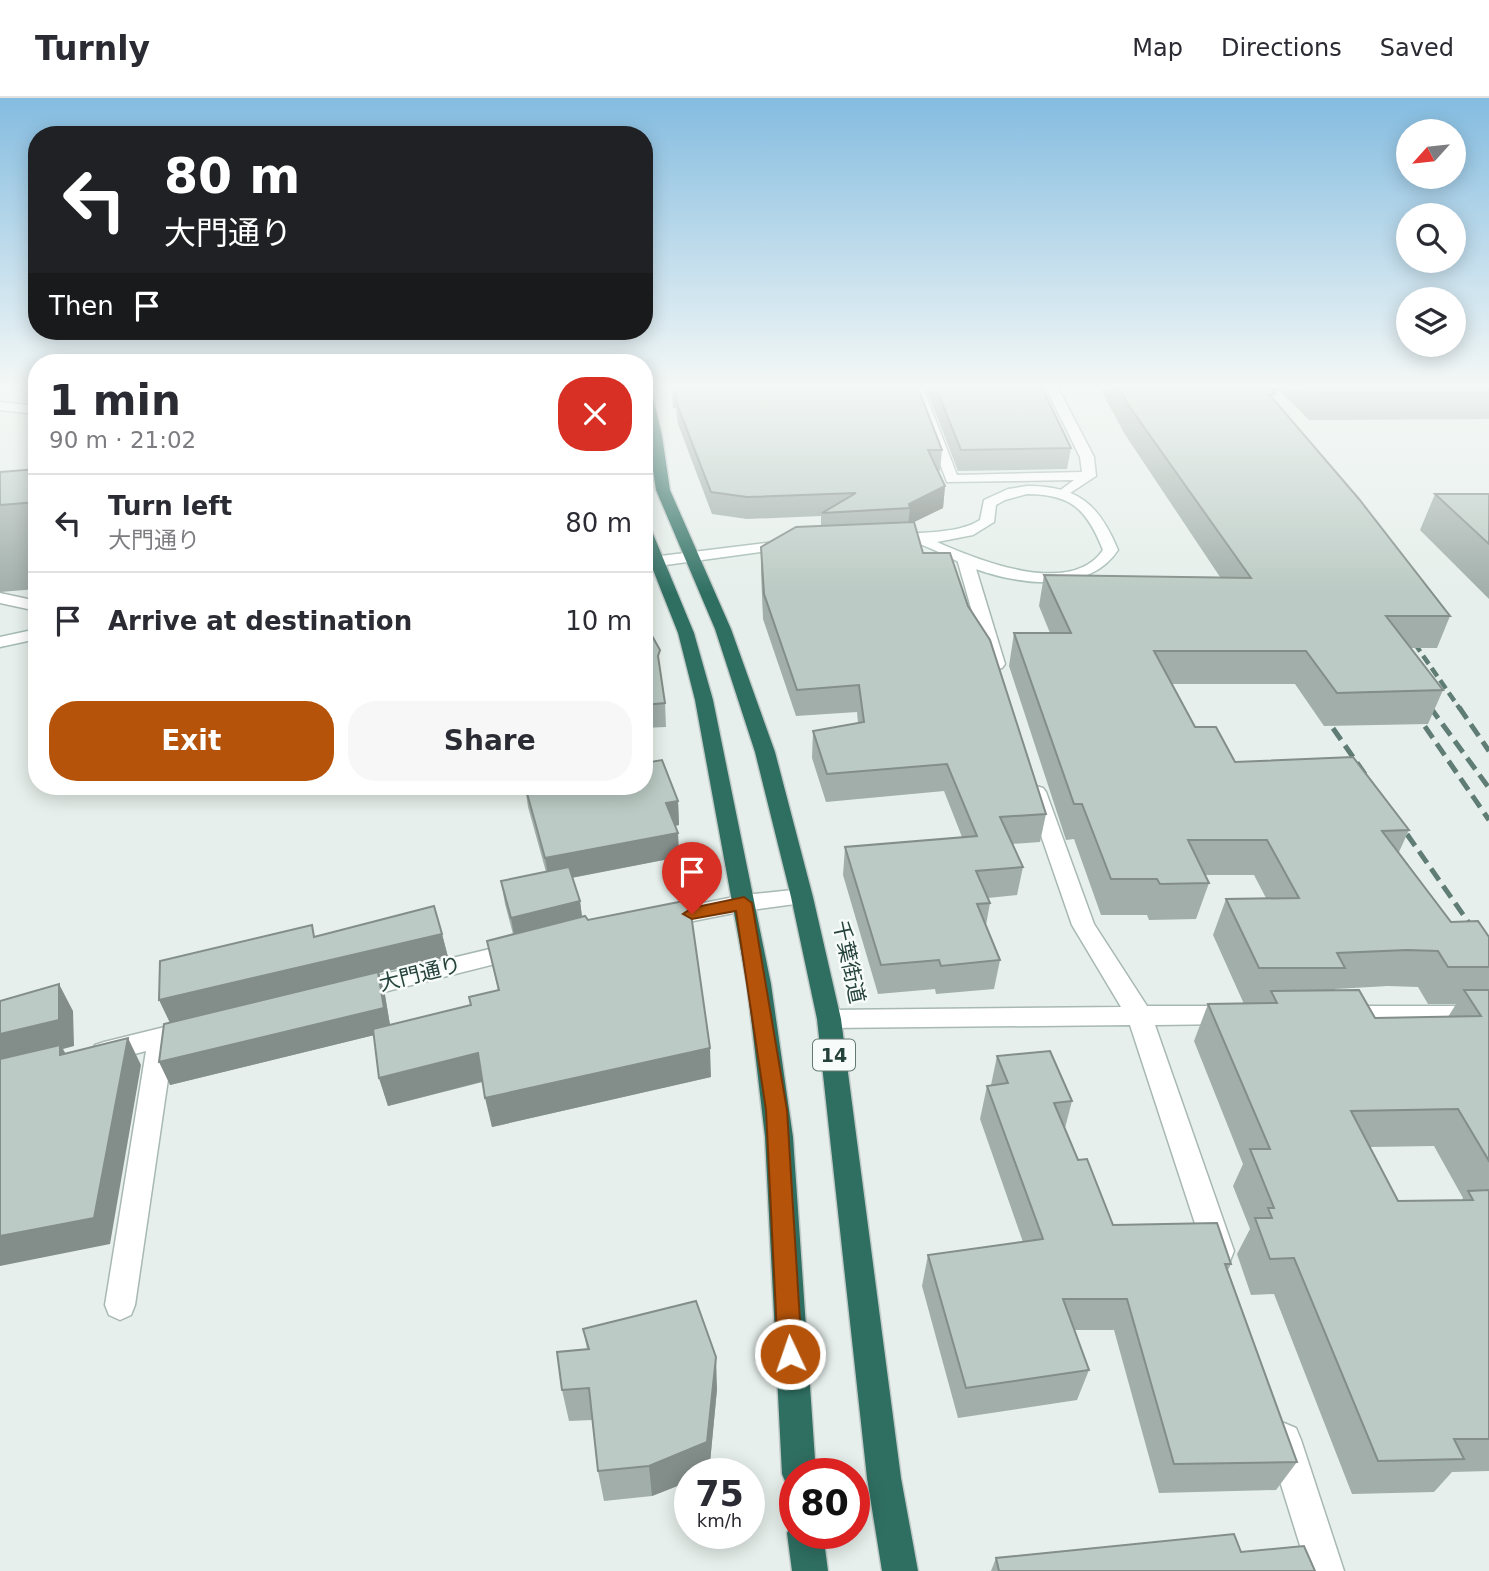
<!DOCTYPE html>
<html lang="en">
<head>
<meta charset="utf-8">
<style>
  :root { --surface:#fff; --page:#f7f7f7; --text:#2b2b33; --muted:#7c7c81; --line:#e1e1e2; --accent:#b45309 }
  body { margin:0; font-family:"DejaVu Sans","Noto Sans JP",sans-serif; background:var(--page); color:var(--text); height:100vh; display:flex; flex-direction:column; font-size:26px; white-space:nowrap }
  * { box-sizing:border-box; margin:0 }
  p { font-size:23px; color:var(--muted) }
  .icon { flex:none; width:38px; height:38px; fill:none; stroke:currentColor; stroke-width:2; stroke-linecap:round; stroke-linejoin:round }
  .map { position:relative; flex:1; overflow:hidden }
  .details { position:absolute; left:28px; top:256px; width:625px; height:441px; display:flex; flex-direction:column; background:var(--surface); border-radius:28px; box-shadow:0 4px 18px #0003 }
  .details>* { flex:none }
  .guide { position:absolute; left:28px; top:28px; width:625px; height:214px; border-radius:28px; box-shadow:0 4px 18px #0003; background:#202124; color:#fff; overflow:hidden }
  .needle { width:46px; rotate:243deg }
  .buttons { position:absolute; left:1396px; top:21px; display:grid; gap:14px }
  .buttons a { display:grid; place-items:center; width:70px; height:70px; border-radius:50%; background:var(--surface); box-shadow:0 4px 18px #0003; font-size:35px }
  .speed { position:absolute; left:674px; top:1360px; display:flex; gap:14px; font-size:35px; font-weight:700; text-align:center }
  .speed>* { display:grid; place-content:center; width:91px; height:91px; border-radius:50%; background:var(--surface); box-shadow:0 4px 18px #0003; line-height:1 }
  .speed small { font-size:18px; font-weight:400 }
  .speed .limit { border:10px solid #d22; background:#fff; color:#111 }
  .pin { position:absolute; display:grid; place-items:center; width:60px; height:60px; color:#fff; margin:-72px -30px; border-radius:50% 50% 50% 0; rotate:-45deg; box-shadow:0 0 7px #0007 }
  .pin .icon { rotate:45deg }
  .me { position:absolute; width:77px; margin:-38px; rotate:357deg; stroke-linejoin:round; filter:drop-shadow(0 0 5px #0008) }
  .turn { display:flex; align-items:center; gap:24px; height:147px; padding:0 21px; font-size:32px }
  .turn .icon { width:91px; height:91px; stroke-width:2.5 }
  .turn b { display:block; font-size:49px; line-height:60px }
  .then { display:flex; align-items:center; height:66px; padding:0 21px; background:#0003; gap:14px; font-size:26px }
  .round { display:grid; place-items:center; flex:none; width:74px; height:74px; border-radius:28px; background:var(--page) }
  .head { display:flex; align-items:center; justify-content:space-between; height:119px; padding:0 21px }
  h1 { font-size:42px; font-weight:600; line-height:52px }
  .action { display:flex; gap:14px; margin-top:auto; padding:14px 21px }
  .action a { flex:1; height:80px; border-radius:28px; background:var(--accent); color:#fff; font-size:28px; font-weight:600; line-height:80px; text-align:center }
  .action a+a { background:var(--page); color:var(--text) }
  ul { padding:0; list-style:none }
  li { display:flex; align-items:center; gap:21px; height:98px; padding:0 21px; border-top:2px solid var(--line) }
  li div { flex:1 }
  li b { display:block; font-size:26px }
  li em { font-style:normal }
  header { display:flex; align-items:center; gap:42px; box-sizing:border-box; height:98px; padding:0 35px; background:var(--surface); border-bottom:2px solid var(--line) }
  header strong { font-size:33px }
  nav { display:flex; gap:38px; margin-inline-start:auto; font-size:24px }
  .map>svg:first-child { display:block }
</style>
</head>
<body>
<header>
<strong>Turnly</strong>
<nav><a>Map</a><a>Directions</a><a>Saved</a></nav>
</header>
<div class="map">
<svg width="1489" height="1473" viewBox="0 0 1489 1473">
  <rect width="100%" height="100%" fill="#e6efeb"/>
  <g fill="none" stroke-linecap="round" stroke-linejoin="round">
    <g stroke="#a8b8b2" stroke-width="3">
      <g id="street">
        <path d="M911 290H923L957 377 1082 374 1080 359 1046 290H1058L1094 359 1096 378 1061 401 1054 397 1074 382 947 384Z"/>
        <path d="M965 456 973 461 1005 566 1002 570 996 571 987 566 957 461Z"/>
        <path d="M0 495 37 503V513L0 505Z"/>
        <path d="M1036 688 1043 690 1046 694 1094 826 1147 908H1233L1242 910 1245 917 1242 924 1233 926 1155 927 1234 1153 1230 1163 1219 1167 1208 1163 1204 1153 1130 927 829 930 820 928 817 921 820 914 829 912 1121 909 1072 827 1026 694 1029 690Z"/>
        <path d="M802 791 810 794 813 799 810 804 744 813 663 829 655 827 652 821 655 815 663 813 744 797Z"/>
        <path d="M519 844 527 846 531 852 527 858 356 901 347 898 344 892 347 886 356 883Z"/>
        <path d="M1346 908H1489V926H1346L1337 924 1334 917 1337 910Z"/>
        <path d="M189 923 198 926 202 933 198 940 173 947 135 1207 131 1217 120 1222 109 1217 105 1207 146 953 104 964 95 961 91 954 95 947 104 944Z"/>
        <path d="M1284 1325 1296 1330 1301 1342 1344 1473H1308L1267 1342 1272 1330Z"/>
      </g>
    </g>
    <g stroke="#a4bbb3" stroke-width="3">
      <g id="secondary">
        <path d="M0 304 37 308V316L0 312Z"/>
        <path d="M1027 388C1078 388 1099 406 1118 452 1088 498 1015 486 970 469 953 462 934 450 916 445 905 443 894 449 886 441 897 431 953 440 980 422L984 402 1008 391ZM1027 396C1072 396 1087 412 1103 452 1070 500 978 462 937 444L973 437 994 424 996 407 1005 402Z"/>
        <path d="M791 442 796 443 798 446 796 449 644 470V460Z"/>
        <path d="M37 531V541L0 549V539Z"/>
      </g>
    </g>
    <g stroke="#c2cac8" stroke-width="3">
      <g id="highway">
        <path d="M644 290H651L662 338 670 392 731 531 775 654 813 799 841 921 901 1380 918 1473H882L867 1380 817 921 791 799 755 654 715 531 656 392 644 312Z"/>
        <path d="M644 427 651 431 694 535 713 602 771 886 793 1039 816 1376H794V1391L787 1388 782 1376 765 1039 747 886 695 602 678 535 644 449Z"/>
        <path d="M794 1421V1435H823L828 1473H792L787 1435Z"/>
      </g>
    </g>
    <use href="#street" fill="#fff" fill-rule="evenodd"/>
    <use href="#secondary" fill="#fff" fill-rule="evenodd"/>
    <use href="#highway" fill="#2f6f62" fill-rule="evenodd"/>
    <g stroke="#5f7d75" stroke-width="4.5" stroke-dasharray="10 5" stroke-linecap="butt">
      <path d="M1406 533 1460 611"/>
      <path d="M1421 597 1431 611"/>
    </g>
    <g stroke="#5f7d75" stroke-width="5" stroke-dasharray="14 7" stroke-linecap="butt">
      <path d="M1430 609 1489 690"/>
      <path d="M1459 609 1489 653"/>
      <path d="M1413 611 1489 722"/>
      <path d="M1321 613 1369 682"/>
      <path d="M1395 719 1476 835"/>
    </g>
    <path stroke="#5f7d75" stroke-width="6" stroke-dasharray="18 9" stroke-linecap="butt" d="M1475 834 1489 854"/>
  </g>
  <g fill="#a1aea9" fill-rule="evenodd">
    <path d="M671 290H918L942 352 940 373H938L945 388 943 410 914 424 923 455 968 508 1046 716 1040 744 1012 746 1023 769 1017 797 988 800 990 805 986 827 1000 862 994 891 936 896 935 891 878 896 843 777 845 749 962 739 944 693 826 704 812 660 813 633 858 625 857 614 796 618 763 521 761 474V449L821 428V418L747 421 712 416 678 326 676 310H673Z"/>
    <path d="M926 290H1042L1071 350 1067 371 958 373Z"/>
    <path d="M1100 290H1489V321L1309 322 1279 292 1275 295 1273 301 1450 518 1437 550H1410L1443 592 1428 626 1324 628 1295 586H1172L1195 629 1235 664 1409 732 1399 754 1451 824 1489 839V1373L1452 1374 1434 1394 1352 1396 1274 1196 1251 1197 1237 1156 1250 1131 1233 1088 1243 1066 1194 943 1208 906H1244L1213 837 1226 801 1266 800 1254 777H1205L1209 785 1196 821 1149 822 1147 817H1101L1074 741 1066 742 1009 568 1014 535H1050L1039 508 1044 477 1220 479 1124 335ZM1388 888 1418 889 1428 906H1456L1448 919 1375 920 1335 892V891ZM1434 1048 1463 1100 1462 1102 1398 1103 1370 1049Z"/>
    <path d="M37 371V491L0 494V374Z"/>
    <path d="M1435 396H1489V501L1420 432Z"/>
    <path d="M644 494 651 536 661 576 665 605 666 629 644 630Z"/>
    <path d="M525 688 678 703 679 727 675 728 678 735 679 759 572 780 580 803 582 819 588 822 711 979 492 1029 483 984 388 1008 379 980 374 937 170 987V924L316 838 442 836 448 859 379 875 385 897 390 927 471 907 498 892 487 843 513 836 505 806 501 783 546 774 528 709Z"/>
    <path d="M997 958 1072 1003 1065 1030 1078 1062 1113 1127 1231 1166 1228 1172 1297 1364 1276 1392 1159 1395 1114 1232H1074L1089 1272 1077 1302 958 1320 922 1188 928 1157 1023 1144 980 1021 987 988 991 987Z"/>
    <path d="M583 1231 717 1291 709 1375 690 1376V1383L652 1398 604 1403 598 1373 592 1322 569 1323 562 1292 587 1251Z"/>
    <path d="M1241 1454 1315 1473H991L996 1460Z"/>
  </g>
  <g fill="#838d89">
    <path d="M1264 290H1279L1275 296Z"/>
    <path d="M945 388 943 410 908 427 910 410 909 406Z"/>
    <path d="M678 703 679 727 668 729 666 705Z"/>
    <path d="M678 735 679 759 549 784 545 760Z"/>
    <path d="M580 803 583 827 515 843 511 820Z"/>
    <path d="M442 836 448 859 379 875 385 897 391 933 170 987 159 964 170 925 159 902Z"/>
    <path d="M59 886 73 913 74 948 63 951 75 973 0 966V936Z"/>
    <path d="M128 940 141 967 110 1146 0 1168V1138Z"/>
    <path d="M710 950 711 979 492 1029 485 1000Z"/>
    <path d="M478 955 484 983 388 1008 379 980Z"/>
    <path d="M716 1259 717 1291 709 1375 690 1376V1383L652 1398 649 1368Z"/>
  </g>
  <g fill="#bbcac4" stroke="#838d89" stroke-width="2">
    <path d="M675 290H918L942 352H928L945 388 909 406 910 410 822 415 856 395 747 399 711 394 677 306Z"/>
    <path d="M936 290H1042L1071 350 961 352Z"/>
    <path d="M1119 290H1271L1275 296H1269L1359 401 1450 518H1386L1443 592 1337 595 1306 553H1154L1195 629H1216L1235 664 1353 659 1409 732 1382 733 1451 824 1478 823 1489 839V869H1448L1438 853 1407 852 1337 855 1345 870H1259L1226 801 1299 800 1267 742H1188L1209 785 1160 786 1157 781H1111L1082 706H1074L1014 535H1071L1044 477 1251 480 1129 308Z"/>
    <path d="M1312 290H1489V295H1317Z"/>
    <path d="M37 371V404L0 407V374Z"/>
    <path d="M1435 396H1489V446Z"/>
    <path d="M914 424 923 455H950L968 508 990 542 1046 716 1000 719 1023 769 976 773 990 805 977 806 1000 862 941 868 939 862 881 867 845 749 977 738 947 666 827 676 813 633 864 624 859 587 797 592 764 496 761 449 796 429Z"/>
    <path d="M644 494 646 498 651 536 660 552 658 558 665 605 644 607Z"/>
    <path d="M662 662 678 703 666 705 678 735 545 760 525 688H644V665Z"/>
    <path d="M569 769 580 803 511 820 501 783Z"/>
    <path d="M689 802 710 950 485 1000 478 955 379 980 373 931 471 907 469 899 499 892 487 843 585 818 588 822Z"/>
    <path d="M434 808 442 836 159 902 160 863 312 827 314 839Z"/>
    <path d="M378 874 384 910 159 964 164 926Z"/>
    <path d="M59 886V922L0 936V903Z"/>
    <path d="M1359 892 1375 920 1481 918 1464 892H1489V1063L1458 1011 1351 1013 1398 1103 1473 1102 1468 1093 1489 1092V1341H1454L1464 1361 1378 1363 1294 1160 1270 1161 1255 1120H1272L1268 1110H1274L1250 1051H1270L1208 906 1277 905 1271 893Z"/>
    <path d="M128 940 94 1120 0 1138V961L60 947V957Z"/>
    <path d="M1050 953 1072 1003 1054 1005 1078 1062 1087 1061 1113 1127 1217 1125 1231 1166H1225L1297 1364 1174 1366 1127 1201H1063L1089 1272 966 1290 928 1157 1043 1141 987 988 1008 985 997 958Z"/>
    <path d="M696 1203 716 1259 707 1344 649 1368 598 1373 589 1290 562 1292 557 1254 589 1251 583 1231Z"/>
    <path d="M1234 1436 1241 1454 1304 1448 1315 1473H999L996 1460Z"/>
  </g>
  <linearGradient id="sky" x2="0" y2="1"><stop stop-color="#84bce0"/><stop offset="0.58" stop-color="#f4f8f6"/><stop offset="1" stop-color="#f4f8f6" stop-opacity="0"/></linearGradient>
  <rect width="1489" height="496" fill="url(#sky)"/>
  <path fill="#b45309" stroke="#753606" stroke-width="2" d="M744 799 752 805 787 1012 802 1256 798 1265 790 1268 781 1265 778 1256 766 1012 736 813 692 821 683 816 692 810Z"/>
  <g text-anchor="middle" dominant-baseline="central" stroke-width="5" stroke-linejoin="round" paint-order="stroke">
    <rect fill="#f7fbf9" stroke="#637a73" stroke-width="2" x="813" y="941.5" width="42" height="31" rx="5"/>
    <g font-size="19" font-weight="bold" fill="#24423a">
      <text x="834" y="957">14</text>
    </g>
    <g font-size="21" fill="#24423a" stroke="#f7fbf9">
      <text transform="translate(849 864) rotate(78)">千葉街道</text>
      <text transform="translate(420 876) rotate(-14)">大門通り</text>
    </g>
  </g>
</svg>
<div class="buttons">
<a><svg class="needle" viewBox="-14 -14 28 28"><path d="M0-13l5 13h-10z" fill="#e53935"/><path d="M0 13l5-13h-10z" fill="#7c7c81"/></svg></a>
<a><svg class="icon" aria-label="search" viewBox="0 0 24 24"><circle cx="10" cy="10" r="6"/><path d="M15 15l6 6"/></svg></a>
<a><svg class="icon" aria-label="layers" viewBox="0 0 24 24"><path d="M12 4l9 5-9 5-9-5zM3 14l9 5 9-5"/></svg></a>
</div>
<div class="speed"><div>75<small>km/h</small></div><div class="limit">80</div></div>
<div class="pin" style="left:692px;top:816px;background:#d93025"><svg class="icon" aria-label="arrive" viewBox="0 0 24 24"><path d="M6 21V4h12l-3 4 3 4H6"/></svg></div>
<svg class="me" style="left:790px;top:1256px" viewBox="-20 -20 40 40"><circle r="17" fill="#b45309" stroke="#fff" stroke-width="3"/><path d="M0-11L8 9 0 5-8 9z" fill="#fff"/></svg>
<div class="guide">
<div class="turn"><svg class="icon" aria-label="left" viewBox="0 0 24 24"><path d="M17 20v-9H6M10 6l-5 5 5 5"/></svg><div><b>80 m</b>大門通り</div></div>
<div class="then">Then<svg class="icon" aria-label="arrive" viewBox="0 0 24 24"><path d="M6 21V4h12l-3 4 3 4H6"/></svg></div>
</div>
<section class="details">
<div class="head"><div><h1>1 min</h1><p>90 m · 21:02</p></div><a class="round" style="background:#d93025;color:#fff"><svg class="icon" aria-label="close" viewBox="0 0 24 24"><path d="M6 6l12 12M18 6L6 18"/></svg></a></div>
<ul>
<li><svg class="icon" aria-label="left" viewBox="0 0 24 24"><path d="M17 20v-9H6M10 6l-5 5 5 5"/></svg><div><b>Turn left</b><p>大門通り</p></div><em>80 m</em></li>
<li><svg class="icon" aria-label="arrive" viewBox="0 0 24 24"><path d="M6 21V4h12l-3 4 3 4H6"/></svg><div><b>Arrive at destination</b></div><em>10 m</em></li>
</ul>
<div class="action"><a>Exit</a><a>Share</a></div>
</section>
</div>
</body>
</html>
